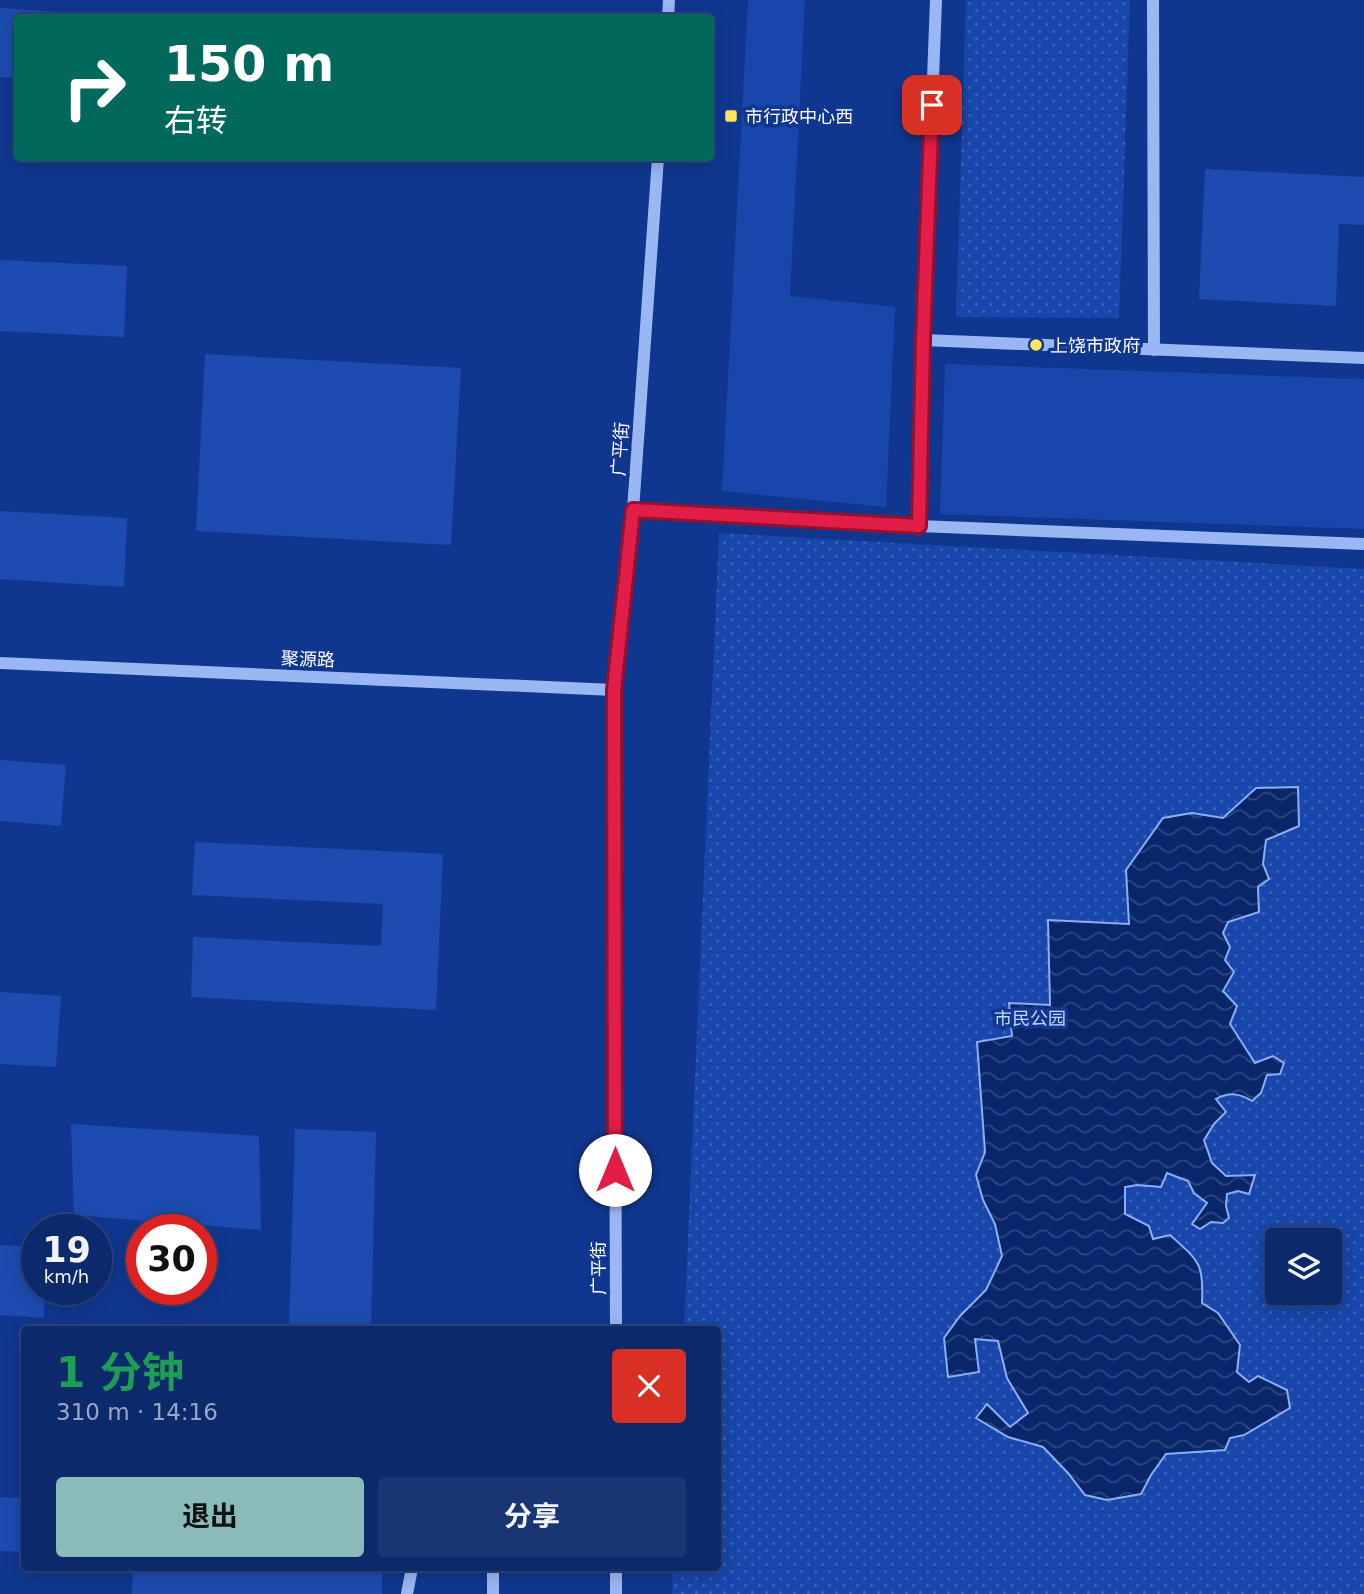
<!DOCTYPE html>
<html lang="zh">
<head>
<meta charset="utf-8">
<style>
  :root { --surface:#0c296b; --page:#1a3573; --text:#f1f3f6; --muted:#9aa6c1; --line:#2c457e; --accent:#8bbbb9 }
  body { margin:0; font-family:"DejaVu Sans","Noto Sans SC",sans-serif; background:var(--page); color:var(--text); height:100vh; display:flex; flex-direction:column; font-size:26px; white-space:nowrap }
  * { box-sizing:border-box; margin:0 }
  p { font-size:23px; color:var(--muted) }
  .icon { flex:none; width:38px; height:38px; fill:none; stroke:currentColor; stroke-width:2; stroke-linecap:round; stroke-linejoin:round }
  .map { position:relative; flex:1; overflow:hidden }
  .side { position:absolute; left:21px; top:1326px; width:700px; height:245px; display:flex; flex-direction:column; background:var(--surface); border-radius:7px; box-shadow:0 4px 18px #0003,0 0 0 2px var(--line) }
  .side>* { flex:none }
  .hud { position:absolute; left:14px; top:14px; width:700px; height:147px; border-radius:7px; box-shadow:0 4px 18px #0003,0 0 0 2px var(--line); background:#00695c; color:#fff; overflow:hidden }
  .tools { position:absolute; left:1265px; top:1228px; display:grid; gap:14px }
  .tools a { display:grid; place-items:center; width:77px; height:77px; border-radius:7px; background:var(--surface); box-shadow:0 4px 18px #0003,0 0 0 2px var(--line); font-size:35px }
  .speed { position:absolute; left:21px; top:1214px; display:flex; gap:14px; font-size:35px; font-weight:700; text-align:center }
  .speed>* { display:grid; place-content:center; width:91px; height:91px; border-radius:50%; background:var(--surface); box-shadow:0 4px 18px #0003,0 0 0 2px var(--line); line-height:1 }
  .speed small { font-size:18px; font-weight:400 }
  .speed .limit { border:10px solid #d22; background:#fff; color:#111 }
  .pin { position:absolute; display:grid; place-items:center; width:60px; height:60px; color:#fff; margin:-30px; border-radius:14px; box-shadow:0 4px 10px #0006 }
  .me { position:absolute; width:77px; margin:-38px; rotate:0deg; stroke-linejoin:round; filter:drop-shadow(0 0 5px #0008) }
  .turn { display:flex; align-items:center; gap:24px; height:147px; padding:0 35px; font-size:32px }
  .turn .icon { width:91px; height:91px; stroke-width:2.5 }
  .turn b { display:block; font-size:49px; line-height:60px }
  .round { display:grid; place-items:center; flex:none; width:74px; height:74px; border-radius:7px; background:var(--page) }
  .headline { display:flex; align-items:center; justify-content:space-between; height:119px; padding:0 35px }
  h1 { font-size:42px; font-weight:700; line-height:52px; color:#1e9e55 }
  .button { display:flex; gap:14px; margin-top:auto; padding:14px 35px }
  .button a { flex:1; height:80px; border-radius:7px; background:var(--accent); color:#111; font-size:28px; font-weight:700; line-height:80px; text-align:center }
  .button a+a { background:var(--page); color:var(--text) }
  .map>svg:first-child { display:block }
</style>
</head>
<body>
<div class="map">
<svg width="1364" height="1594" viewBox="0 0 1364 1594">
  <defs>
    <pattern id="park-dots" width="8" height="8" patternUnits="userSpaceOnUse" patternTransform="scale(1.75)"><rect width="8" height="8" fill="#1846aa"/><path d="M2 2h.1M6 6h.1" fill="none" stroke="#3b62b7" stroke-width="1.8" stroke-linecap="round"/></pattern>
    <pattern id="water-waves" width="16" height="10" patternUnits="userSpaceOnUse" patternTransform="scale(1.75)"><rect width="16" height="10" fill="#09266b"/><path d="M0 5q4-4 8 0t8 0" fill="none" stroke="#2e4781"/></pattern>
  </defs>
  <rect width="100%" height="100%" fill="#10378f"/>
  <g fill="#1846aa">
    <path d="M748 0H805L790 296 895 307 886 507 722 491Z"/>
    <path d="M945 364 1364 379V529L940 514Z"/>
  </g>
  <g fill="url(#park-dots)" fill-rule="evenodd">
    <path d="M966 0H1130L1119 318 956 317Z"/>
    <path d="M719 533 1364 569V1594H672L673 1568H718V1330H684ZM1278 1241H1330V1293H1278Z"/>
  </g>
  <path fill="url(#water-waves)" stroke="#8baff6" stroke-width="2" d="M1298 787 1299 826 1266 840 1263 864 1269 879 1258 887 1259 912 1228 922 1223 933 1230 947 1225 960 1234 972 1223 991 1237 1006 1230 1024 1255 1063 1273 1056 1284 1063 1280 1074 1267 1075 1261 1093 1252 1101C1239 1093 1229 1092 1216 1099L1226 1112 1214 1124 1204 1140 1212 1163 1226 1176 1255 1175 1249 1194 1238 1191 1227 1194 1226 1206 1229 1218 1223 1223 1211 1222 1200 1229 1192 1224 1207 1203 1194 1193 1188 1181 1167 1173 1161 1187 1137 1185 1125 1187V1214L1149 1226 1153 1239 1170 1235C1199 1261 1204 1263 1202 1303L1218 1313 1240 1345 1237 1372 1249 1382 1258 1376 1287 1390 1290 1408 1244 1435 1230 1438 1225 1450 1166 1454 1151 1475 1141 1494 1107 1500 1085 1495 1068 1473 1043 1447 1008 1437 976 1418 987 1404 1010 1427 1028 1413 1007 1378 998 1341 975 1339 979 1372 948 1377 944 1338 960 1316 986 1290 1002 1256 995 1224 983 1200 976 1175 985 1152 977 1042 1012 1036 1009 1003 1050 1005 1048 920 1129 924 1126 870 1163 818 1192 813 1223 818 1256 788Z"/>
  <g fill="#1d4baf">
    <path d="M0 8 103 15V18H18V78L0 77Z"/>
    <path d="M1205 169 1364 177V225L1339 224 1336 306 1199 299Z"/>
    <path d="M0 260 127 266 124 337 0 331Z"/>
    <path d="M205 354 461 368 451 545 196 531Z"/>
    <path d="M0 511 127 518 124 587 0 579Z"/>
    <path d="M0 760 66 765 61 826 0 821Z"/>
    <path d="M195 842 443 854 436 1010 191 997 193 937 381 946 383 904 192 895Z"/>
    <path d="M0 992 61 996 56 1067 0 1064Z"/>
    <path d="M71 1124 259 1136 261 1230 74 1215Z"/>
    <path d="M295 1129 376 1132 371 1330H289Z"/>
    <path d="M0 1245 37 1247V1290H45L44 1318 0 1315Z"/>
    <path d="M0 1497 24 1498V1552L0 1551Z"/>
    <path d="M133 1568H382V1594H132Z"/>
  </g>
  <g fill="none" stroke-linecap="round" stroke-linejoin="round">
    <g stroke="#9ab6f3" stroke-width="12">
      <path d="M1153 0 1154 350"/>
      <path d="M668 18 669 0"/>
      <path d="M923 340 1364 358"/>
      <path d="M633 510 919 526 1364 544"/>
      <path d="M919 526 923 340 936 0"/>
      <path d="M0 663 614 690"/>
      <path d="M616 1330 614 690 633 510 658 158"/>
      <path d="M616 1568V1594"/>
      <path d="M407 1594 412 1568"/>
      <path d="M493 1594V1568"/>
    </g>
  </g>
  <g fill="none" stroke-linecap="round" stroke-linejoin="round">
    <g stroke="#92132f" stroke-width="18">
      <path id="route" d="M615 1170 614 690 633 510 919 526 923 341 932 105"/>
    </g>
    <use href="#route" stroke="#e11d48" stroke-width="12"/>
  </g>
  <g fill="#ffe55c" stroke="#10378f" stroke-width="2.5">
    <rect x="724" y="109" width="14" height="14" rx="3.5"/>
    <circle cx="1036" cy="345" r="7"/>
  </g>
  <g text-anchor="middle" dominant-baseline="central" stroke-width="7" stroke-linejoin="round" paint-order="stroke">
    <g font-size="18" fill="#fff" stroke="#10378f" text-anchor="start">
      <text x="745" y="116">市行政中心西</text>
      <text x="1050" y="345">上饶市政府</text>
    </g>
    <g font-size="18" fill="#fff" stroke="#10378f">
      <text transform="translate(620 449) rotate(-86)">广平街</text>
      <text transform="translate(308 659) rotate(2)">聚源路</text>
      <text transform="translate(598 1268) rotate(-90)">广平街</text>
    </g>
    <g font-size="18" fill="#c1d5fd" stroke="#10378f">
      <text x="1030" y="1018">市民公园</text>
    </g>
  </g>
</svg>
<div class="tools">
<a><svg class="icon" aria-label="layers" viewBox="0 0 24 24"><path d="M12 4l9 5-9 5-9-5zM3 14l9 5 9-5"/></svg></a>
</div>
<div class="speed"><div>19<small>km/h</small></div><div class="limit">30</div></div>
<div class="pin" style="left:932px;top:105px;background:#d93025"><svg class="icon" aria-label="arrive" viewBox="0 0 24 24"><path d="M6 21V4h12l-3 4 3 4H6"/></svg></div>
<svg class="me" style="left:615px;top:1170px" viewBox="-20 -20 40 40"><circle r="19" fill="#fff"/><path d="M0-13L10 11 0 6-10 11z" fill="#e11d48"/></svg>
<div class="hud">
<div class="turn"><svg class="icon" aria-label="right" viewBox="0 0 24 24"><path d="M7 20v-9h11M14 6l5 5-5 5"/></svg><div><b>150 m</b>右转</div></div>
</div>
<section class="side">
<div class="headline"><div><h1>1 分钟</h1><p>310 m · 14:16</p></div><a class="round" style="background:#d93025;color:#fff"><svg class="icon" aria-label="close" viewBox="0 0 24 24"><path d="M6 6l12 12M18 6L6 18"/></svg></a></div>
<div class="button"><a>退出</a><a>分享</a></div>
</section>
</div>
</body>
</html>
